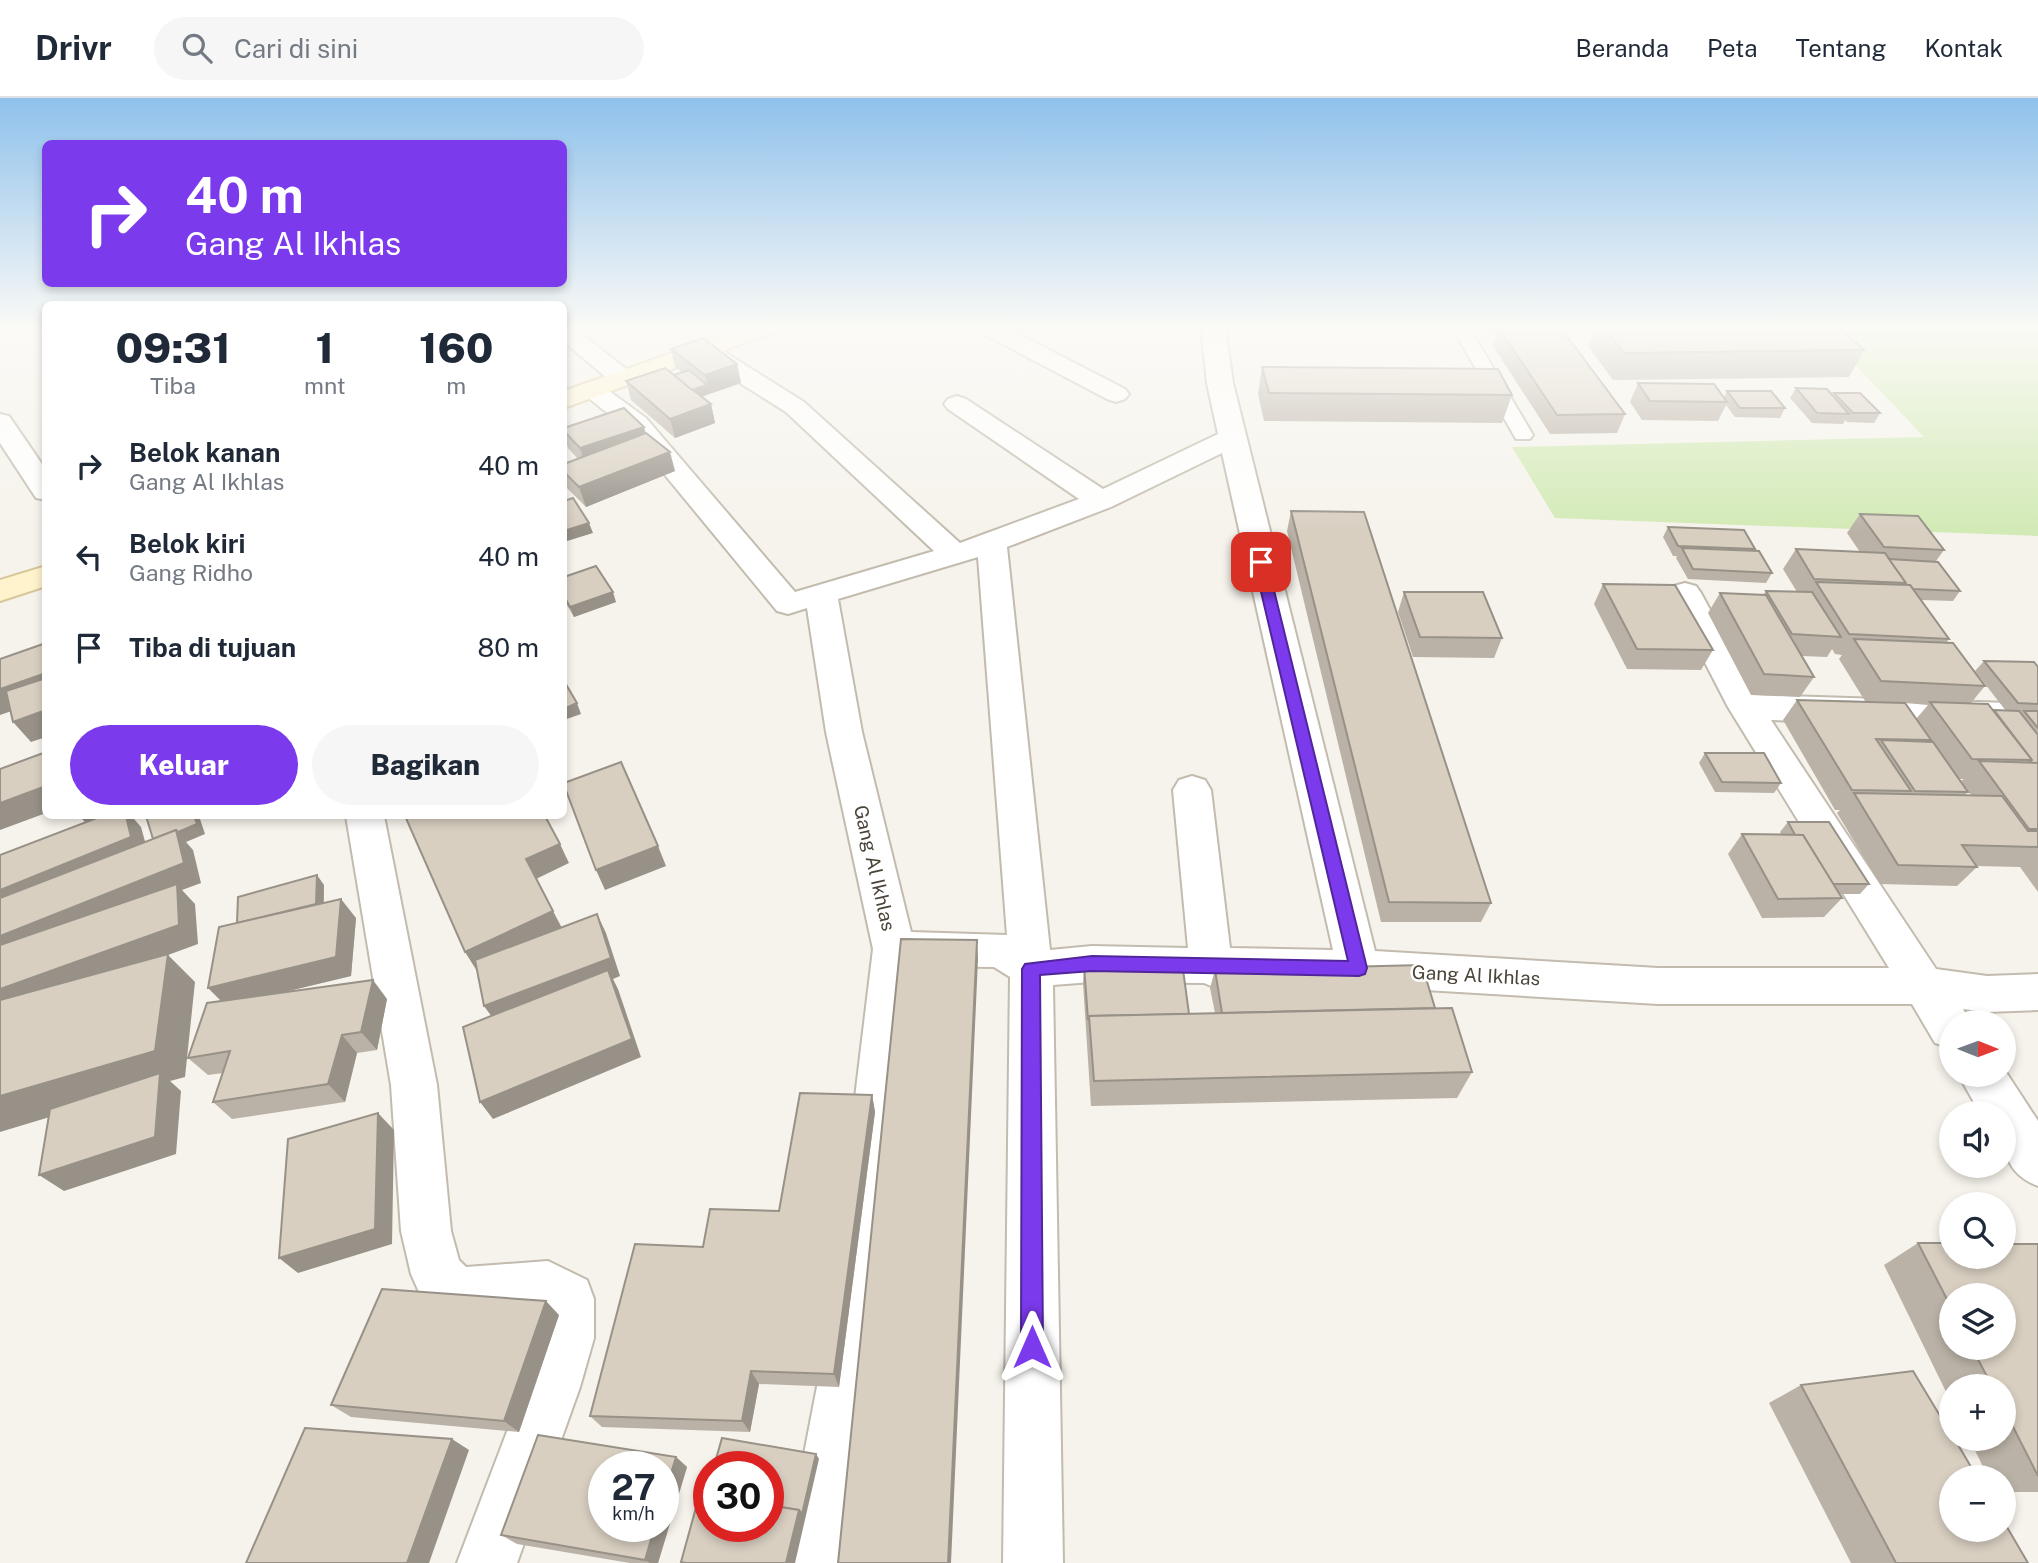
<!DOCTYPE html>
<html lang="id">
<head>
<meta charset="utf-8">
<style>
  :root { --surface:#fff; --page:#f6f6f7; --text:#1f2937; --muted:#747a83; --line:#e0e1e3; --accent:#7c3aed }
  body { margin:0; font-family:"Public Sans",sans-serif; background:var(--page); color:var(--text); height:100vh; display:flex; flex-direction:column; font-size:26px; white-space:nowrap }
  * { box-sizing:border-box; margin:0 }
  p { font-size:23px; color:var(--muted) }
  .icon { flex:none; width:38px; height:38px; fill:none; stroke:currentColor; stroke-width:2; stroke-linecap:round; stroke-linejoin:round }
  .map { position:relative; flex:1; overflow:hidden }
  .details { position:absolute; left:42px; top:203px; width:525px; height:518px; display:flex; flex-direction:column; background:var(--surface); border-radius:10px; box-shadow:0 4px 10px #0003 }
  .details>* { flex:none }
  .guide { position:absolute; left:42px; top:42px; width:525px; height:147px; border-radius:10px; box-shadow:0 4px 10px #0003; background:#7c3aed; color:#fff; overflow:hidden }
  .needle { width:46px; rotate:91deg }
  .fabs { position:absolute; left:1939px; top:912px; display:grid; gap:14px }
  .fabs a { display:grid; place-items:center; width:77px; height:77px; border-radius:50%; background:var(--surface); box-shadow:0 4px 10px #0003; font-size:35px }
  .speed { position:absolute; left:588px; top:1353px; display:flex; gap:14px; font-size:35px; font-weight:700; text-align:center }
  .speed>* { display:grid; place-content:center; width:91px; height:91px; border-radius:50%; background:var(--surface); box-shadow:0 4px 10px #0003; line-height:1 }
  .speed small { font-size:18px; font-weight:400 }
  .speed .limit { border:10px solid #d22; background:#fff; color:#111 }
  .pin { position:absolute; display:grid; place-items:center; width:60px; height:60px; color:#fff; margin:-30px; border-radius:14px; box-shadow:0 4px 10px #0006 }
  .me { position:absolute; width:77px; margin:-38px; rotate:0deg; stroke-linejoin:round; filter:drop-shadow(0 0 5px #0008) }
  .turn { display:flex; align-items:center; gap:24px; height:147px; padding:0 28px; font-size:32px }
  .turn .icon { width:91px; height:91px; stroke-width:2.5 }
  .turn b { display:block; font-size:49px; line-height:60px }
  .eta { display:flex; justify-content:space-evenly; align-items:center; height:119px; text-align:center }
  .eta b { font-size:42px; font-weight:800; line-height:49px }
  .cta { display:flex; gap:14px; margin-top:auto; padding:14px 28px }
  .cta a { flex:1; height:80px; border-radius:42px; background:var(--accent); color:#fff; font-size:28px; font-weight:800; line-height:80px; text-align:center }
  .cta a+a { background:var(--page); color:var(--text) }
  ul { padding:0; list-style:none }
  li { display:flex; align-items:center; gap:21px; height:91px; padding:0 28px }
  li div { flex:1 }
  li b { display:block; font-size:26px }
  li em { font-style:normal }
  header { display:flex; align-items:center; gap:42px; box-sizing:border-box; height:98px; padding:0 35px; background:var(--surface); border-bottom:2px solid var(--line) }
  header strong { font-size:33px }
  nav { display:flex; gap:38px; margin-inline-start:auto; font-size:24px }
  .search { width:490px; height:63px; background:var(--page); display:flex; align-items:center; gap:18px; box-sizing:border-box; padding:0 24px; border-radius:38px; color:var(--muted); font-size:26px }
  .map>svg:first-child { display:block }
</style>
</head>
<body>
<header>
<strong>Drivr</strong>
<div class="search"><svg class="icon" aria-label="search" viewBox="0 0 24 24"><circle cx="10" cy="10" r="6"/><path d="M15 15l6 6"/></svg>Cari di sini</div>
<nav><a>Beranda</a><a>Peta</a><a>Tentang</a><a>Kontak</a></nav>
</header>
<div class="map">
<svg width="2038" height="1465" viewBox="0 0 2038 1465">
  <rect width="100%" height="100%" fill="#f6f3ec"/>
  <path fill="#d2eab5" d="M1819 229H2038V438L1555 420 1512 349 1924 339Z"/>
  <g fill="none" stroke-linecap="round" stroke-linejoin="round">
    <g stroke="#c2bbae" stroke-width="4">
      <path id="service" d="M1452 229H1469L1533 337 1530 341H1516Z"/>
    </g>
    <g stroke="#c2bbae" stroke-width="4">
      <g id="minor">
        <path d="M564 229H573L631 275 635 280 631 285 622 288 613 285 564 244Z"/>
        <path d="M976 229H1005L1125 291 1129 296 1125 301 1116 304 1107 301 980 234Z"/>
        <path d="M1201 229H1225L1233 285 1375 853 1658 870H1889L1728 609 1669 495 1674 488 1685 485 1696 488 1701 495 1756 597 2038 606V630L1771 622 1936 871 1987 878 2038 876V912L1987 914 1963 911 1970 924H1951V950L1935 945 1912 906H1658L1358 888 1217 886 1211 888 1204 885 1092 884 1053 887 1063 1465H1003L1010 879 994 869 913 868 879 1247 843 1465H783L825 1247 873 851 826 634 807 510 788 516 777 513 628 332 579 292 583 287 592 284 601 287 646 320 795 494 934 453 786 314 694 256 691 251 694 246 703 244 712 246 804 304 960 445 1079 401 948 311 944 306 948 301 957 298 966 301 1103 391 1218 336 1207 285ZM1222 355 1333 852 1230 850 1211 692 1205 682 1192 678 1179 682 1173 692 1188 850 1092 848 1050 852 1007 449 1111 409ZM978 459 1007 837 911 834 862 634 838 501Z"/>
        <path d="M0 316 9 318 46 372V402L36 400 0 345Z"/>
        <path d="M346 718H384L437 987 451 1133 459 1162 466 1169 548 1163 587 1182 594 1201V1240L580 1289 517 1465H457L524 1289 540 1240 541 1216 464 1221 430 1206 419 1194 411 1176 401 1133 391 987Z"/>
        <path d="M2004 971 2038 1023V1088C2002 1074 2004 1049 2004 1015H1980L1958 976H2004Z"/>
      </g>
    </g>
    <g stroke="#d6c79b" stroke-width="4">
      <g id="secondary">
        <path d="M746 229H779L775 234 564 310V293Z"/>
        <path d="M46 468V488L0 503V482Z"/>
      </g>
    </g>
    <use href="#service" fill="#fff" fill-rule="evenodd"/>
    <use href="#minor" fill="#fff" fill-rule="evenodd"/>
    <use href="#secondary" fill="#fff3cd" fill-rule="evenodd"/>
  </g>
  <g fill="#bab2a6" fill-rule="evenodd">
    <path d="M1482 229H1839L1864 252 1849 279 1613 282 1588 248 1594 234H1564L1625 316 1617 335 1550 336 1493 248 1497 235H1486Z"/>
    <path d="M671 251 737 266 741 285 701 299 711 306 715 325 675 340 631 302 626 283 674 277 682 274 675 269Z"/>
    <path d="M1262 269 1512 297 1502 325 1264 323 1258 296Z"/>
    <path d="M1638 285 1724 299 1727 293 1785 310 1780 320 1735 319 1726 307 1718 323 1642 322 1630 304Z"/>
    <path d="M1796 290 1832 297 1834 295 1880 315 1874 325 1847 324 1845 322 1843 326 1812 325 1790 300Z"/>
    <path d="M644 329 645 335 675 373 586 409 564 387V366L578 361 568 350 564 337V330Z"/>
    <path d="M1291 413 1491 805 1481 824H1381L1287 433Z"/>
    <path d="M1860 416 1944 452 1936 463 1960 493 1953 503 1921 502 1949 541 1946 545 1985 588 1971 605 1994 612 2006 613 1975 573 1984 563 2038 569V794L2020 769 1976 768 1977 769 1957 788 1880 786 1837 715 1840 712H1835L1783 622 1797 602 1865 603 1839 561 1842 557 1835 556 1832 551 1827 559 1802 558 1814 579 1800 599 1751 597 1708 515 1720 495 1763 497 1766 493 1797 494 1783 471 1796 451 1860 454 1847 435ZM1905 605 1928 607 1916 621ZM1959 681H1964L1961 683 1971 697H1965L1968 694Z"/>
    <path d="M1668 429 1755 451 1754 453 1772 475 1766 485 1688 481 1676 460 1677 458H1673L1663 439Z"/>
    <path d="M564 479 616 504 574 519 564 502Z"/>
    <path d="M1603 486 1713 552 1701 572 1627 571 1594 506Z"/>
    <path d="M1404 494 1502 540 1494 560 1413 559 1398 514Z"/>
    <path d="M1705 655 1781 685 1774 695 1715 694 1699 665Z"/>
    <path d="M1788 724 1869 786 1860 796H1839L1842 800 1824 819 1762 820 1728 756 1742 736H1781L1780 734Z"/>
    <path d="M324 787V805L356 820 351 878 280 895 387 901 377 952 357 955 345 1004 232 1021 213 1004 223 975 208 977 188 960 221 903 236 825Z"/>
    <path d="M1084 867 1189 916 1215 915 1210 890 1215 872 1435 910 1472 974 1457 1000 1091 1008 1083 885Z"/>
    <path d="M872 997 875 1014 839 1289 759 1286 750 1334 602 1329 590 1318 703 1149 779 1113Z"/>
    <path d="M1918 1145 2038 1146V1394H2004V1379H1988L1969 1340H2004V1288H1951V1304L1884 1167ZM1951 1197 2004 1250H1951Z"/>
    <path d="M559 1217 519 1334 351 1319 331 1307Z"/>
    <path d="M1801 1287 2028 1465H1851L1769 1305Z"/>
    <path d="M676 1359 687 1369 658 1465H630L517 1446 501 1437Z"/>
  </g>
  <g fill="#979187">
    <path d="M737 266 741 285 709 296 705 277Z"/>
    <path d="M707 287 709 296 688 304 686 294Z"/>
    <path d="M711 306 715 325 675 340 670 321Z"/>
    <path d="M644 329 649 348 586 370 580 350Z"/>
    <path d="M670 354 675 373 586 409 579 389Z"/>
    <path d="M589 425 593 435 564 444V433Z"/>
    <path d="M613 494 616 504 574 519 570 509Z"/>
    <path d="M46 575V601L0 617V591Z"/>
    <path d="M577 605 581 616 564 622V611Z"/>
    <path d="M46 612V639L31 644 13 624Z"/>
    <path d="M46 688V715L0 732V705Z"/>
    <path d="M79 718H144L134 721 141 729 149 758 0 809V792L97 736Z"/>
    <path d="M194 718H199L205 736 186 744 193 752 201 785 182 792 195 806 198 846 168 857 195 884 185 979 170 983 181 993 176 1056 64 1093 39 1077 159 986 0 1034V838L176 732Z"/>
    <path d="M560 746 569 765 536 781 526 761Z"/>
    <path d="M658 748 666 768 605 792 596 772Z"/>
    <path d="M317 777 324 787 323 817 245 839Z"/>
    <path d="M341 801 356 820 351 878 226 908 208 890Z"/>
    <path d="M553 813 563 832 477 873 465 854Z"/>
    <path d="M597 816 606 835 620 878 613 881 618 891 641 959 493 1021 480 1004 497 926 484 908Z"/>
    <path d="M977 842 978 861 951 1465H948Z"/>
    <path d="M373 882 387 901 377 952 361 934Z"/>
    <path d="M342 937 357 955 345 1004 328 986Z"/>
    <path d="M872 997 875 1014 839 1289 834 1276Z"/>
    <path d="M378 1015 394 1032 392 1146 298 1175 279 1160Z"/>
    <path d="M546 1203 559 1217 519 1334 504 1323Z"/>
    <path d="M751 1273 759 1286 750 1334 742 1323Z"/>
    <path d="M452 1341 469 1352 429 1465H407Z"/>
    <path d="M816 1356 819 1361 795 1465H786L799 1412Z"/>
    <path d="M676 1359 687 1369 658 1465H650L645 1462 655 1428H663V1402Z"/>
  </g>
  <g fill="#d8cfc1" stroke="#979187" stroke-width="2">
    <path d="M1560 229 1625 316 1557 317 1499 230Z"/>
    <path d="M1604 229H1839L1864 252 1624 255Z"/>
    <path d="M703 240 737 266 705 277 671 251Z"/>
    <path d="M1262 269 1498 271 1512 297 1269 295Z"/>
    <path d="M665 270 711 306 670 321 626 283Z"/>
    <path d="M689 272 707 287 692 292 674 277Z"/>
    <path d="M1638 285 1714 286 1727 304 1650 303Z"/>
    <path d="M1796 290 1827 291 1849 316 1817 315Z"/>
    <path d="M1727 293H1771L1785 310H1740Z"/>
    <path d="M1834 295H1860L1880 315H1853Z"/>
    <path d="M624 310 644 329 580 350 564 333V330Z"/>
    <path d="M646 335 670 354 579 389 564 374V366Z"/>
    <path d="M573 400 589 425 564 433V403Z"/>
    <path d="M1291 413 1364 414 1491 805 1389 804Z"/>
    <path d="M1860 416 1918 418 1944 452 1884 449Z"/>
    <path d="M1668 429 1744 432 1755 451 1678 448Z"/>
    <path d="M1682 450 1759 453 1772 475 1693 471Z"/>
    <path d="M1796 451 1885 455 1906 485 1814 481Z"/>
    <path d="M1889 461 1938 464 1960 493 1913 491 1910 487H1905L1906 485Z"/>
    <path d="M596 468 613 494 570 509 564 498V479Z"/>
    <path d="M1816 484 1910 487 1949 541 1849 536Z"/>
    <path d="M1603 486 1675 487 1713 552 1637 551Z"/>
    <path d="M1766 493 1812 494 1841 539 1792 536Z"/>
    <path d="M1404 494H1483L1502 540 1420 539Z"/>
    <path d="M1720 495 1766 497 1814 579 1764 576Z"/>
    <path d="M1854 541 1953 545 1985 588 1881 583Z"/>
    <path d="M46 545V575L0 591V561Z"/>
    <path d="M1984 563 2034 564 2038 569V606L2018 605Z"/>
    <path d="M46 580V612L13 624 6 593Z"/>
    <path d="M564 583 577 605 564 611Z"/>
    <path d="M1797 602 1905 605 1931 642 1876 641 1911 693 1852 692Z"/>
    <path d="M1930 604 1988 606 2032 662 1972 661Z"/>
    <path d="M1994 612 2019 613 2038 637V665H2029L2032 662Z"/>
    <path d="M2024 613H2038V630Z"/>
    <path d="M1881 642 1933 644 1968 694 1915 693Z"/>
    <path d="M46 654V688L0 705V671Z"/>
    <path d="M1705 655H1764L1781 685 1722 684Z"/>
    <path d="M1979 663 2038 665V731H2029Z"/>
    <path d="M621 664 658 748 596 772 564 687V685Z"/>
    <path d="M1854 695 2002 698 2028 733H2038V749L1962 747 1977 769 1898 767Z"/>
    <path d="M102 718H126L131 739 0 792V757Z"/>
    <path d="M146 718H194L197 726 178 734 176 732 153 741Z"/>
    <path d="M405 718H545L560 746 526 761 553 813 465 854Z"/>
    <path d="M1788 724H1829L1869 786H1833L1803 737H1795Z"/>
    <path d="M176 732 184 765 0 838V800Z"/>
    <path d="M1742 736 1803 737 1842 800 1778 801Z"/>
    <path d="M317 777 316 806 237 825 238 799Z"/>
    <path d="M177 786 179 827 0 891V847Z"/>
    <path d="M341 801 336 859 208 890 219 829Z"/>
    <path d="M597 816 611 860 484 908 475 862Z"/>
    <path d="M901 841 977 842 948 1465H838Z"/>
    <path d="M168 856 155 953 0 998V902Z"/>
    <path d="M1182 864 1189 916 1089 918 1088 922 1084 867Z"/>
    <path d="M1422 867 1435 910 1222 915 1215 872Z"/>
    <path d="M608 872 632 941 480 1004 463 929Z"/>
    <path d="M373 882 361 934 342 937 328 986 213 1004 230 953 188 960 207 905Z"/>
    <path d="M1452 910 1472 974 1094 983 1089 918Z"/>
    <path d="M160 975 155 1039 39 1077 50 1011Z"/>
    <path d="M800 995 872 997 834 1276 751 1273 742 1323 590 1318 635 1146 703 1149 710 1111 779 1113Z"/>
    <path d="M378 1015 375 1131 279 1160 288 1041Z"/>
    <path d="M1918 1145H1951V1158H2004V1146H2038V1378L2004 1311V1288H1992L1972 1250H2004V1197H1951V1209Z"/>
    <path d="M382 1191 546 1203 504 1323 331 1307Z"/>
    <path d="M1913 1273 1951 1336V1340H1954L1977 1379H1951V1432H2004V1424L2028 1465H1896L1801 1287Z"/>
    <path d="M305 1330 452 1341 407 1465H246Z"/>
    <path d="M538 1337 676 1359 663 1402V1368H604V1428H655L645 1462 501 1437Z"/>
    <path d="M722 1340 816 1356 802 1416 799 1412 768 1407V1368H714Z"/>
    <path d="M709 1386V1397L706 1396Z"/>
    <path d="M700 1395 709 1397V1428H768V1407L799 1412 786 1465H686L681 1464Z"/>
  </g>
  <linearGradient id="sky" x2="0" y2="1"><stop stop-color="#8fc1ec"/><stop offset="0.53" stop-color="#fbfaf6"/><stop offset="1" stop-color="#fbfaf6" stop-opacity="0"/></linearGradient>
  <rect width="2038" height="434" fill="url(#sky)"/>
  <path fill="#7c3aed" stroke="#51269a" stroke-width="2" d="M1261 460 1267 464 1367 870 1365 876 1359 878 1092 873 1040 877 1043 1249 1040 1257 1032 1260 1024 1257 1021 1249 1022 871 1025 866 1092 858 1348 863 1254 464Z"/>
  <g text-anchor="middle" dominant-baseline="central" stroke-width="5" stroke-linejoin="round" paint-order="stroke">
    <g font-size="19" fill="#4b4439" stroke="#fff">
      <text transform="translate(875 770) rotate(77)">Gang Al Ikhlas</text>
      <text transform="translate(1476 877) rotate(3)">Gang Al Ikhlas</text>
    </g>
  </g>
</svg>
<div class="fabs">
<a><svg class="needle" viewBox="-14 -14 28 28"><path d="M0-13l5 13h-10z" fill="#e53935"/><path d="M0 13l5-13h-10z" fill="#747a83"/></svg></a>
<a><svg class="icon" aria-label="sound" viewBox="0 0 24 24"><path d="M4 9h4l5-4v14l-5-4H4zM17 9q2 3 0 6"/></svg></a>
<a><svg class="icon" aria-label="search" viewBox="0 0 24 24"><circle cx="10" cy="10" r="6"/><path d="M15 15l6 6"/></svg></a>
<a><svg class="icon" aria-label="layers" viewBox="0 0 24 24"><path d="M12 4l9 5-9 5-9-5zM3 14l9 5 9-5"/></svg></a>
<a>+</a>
<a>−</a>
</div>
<div class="speed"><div>27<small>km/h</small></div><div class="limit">30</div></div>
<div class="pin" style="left:1261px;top:464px;background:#d93025"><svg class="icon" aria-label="arrive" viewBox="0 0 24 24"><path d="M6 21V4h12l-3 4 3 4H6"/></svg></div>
<svg class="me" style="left:1032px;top:1249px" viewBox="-20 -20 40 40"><path d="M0-17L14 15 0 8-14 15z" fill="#7c3aed" stroke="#fff" stroke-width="4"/></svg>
<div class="guide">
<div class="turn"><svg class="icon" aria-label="right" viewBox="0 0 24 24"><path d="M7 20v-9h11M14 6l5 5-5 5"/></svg><div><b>40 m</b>Gang Al Ikhlas</div></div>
</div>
<section class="details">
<div class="eta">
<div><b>09:31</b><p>Tiba</p></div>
<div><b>1</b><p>mnt</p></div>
<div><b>160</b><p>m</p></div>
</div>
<ul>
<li><svg class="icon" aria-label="right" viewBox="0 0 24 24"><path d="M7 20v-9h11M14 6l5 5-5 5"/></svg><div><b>Belok kanan</b><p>Gang Al Ikhlas</p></div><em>40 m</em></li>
<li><svg class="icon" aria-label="left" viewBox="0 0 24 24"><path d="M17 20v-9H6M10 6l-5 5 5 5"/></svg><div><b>Belok kiri</b><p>Gang Ridho</p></div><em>40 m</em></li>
<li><svg class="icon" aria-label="arrive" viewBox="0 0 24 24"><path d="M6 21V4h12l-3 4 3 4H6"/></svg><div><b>Tiba di tujuan</b></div><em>80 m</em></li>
</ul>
<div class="cta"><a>Keluar</a><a>Bagikan</a></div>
</section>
</div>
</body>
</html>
